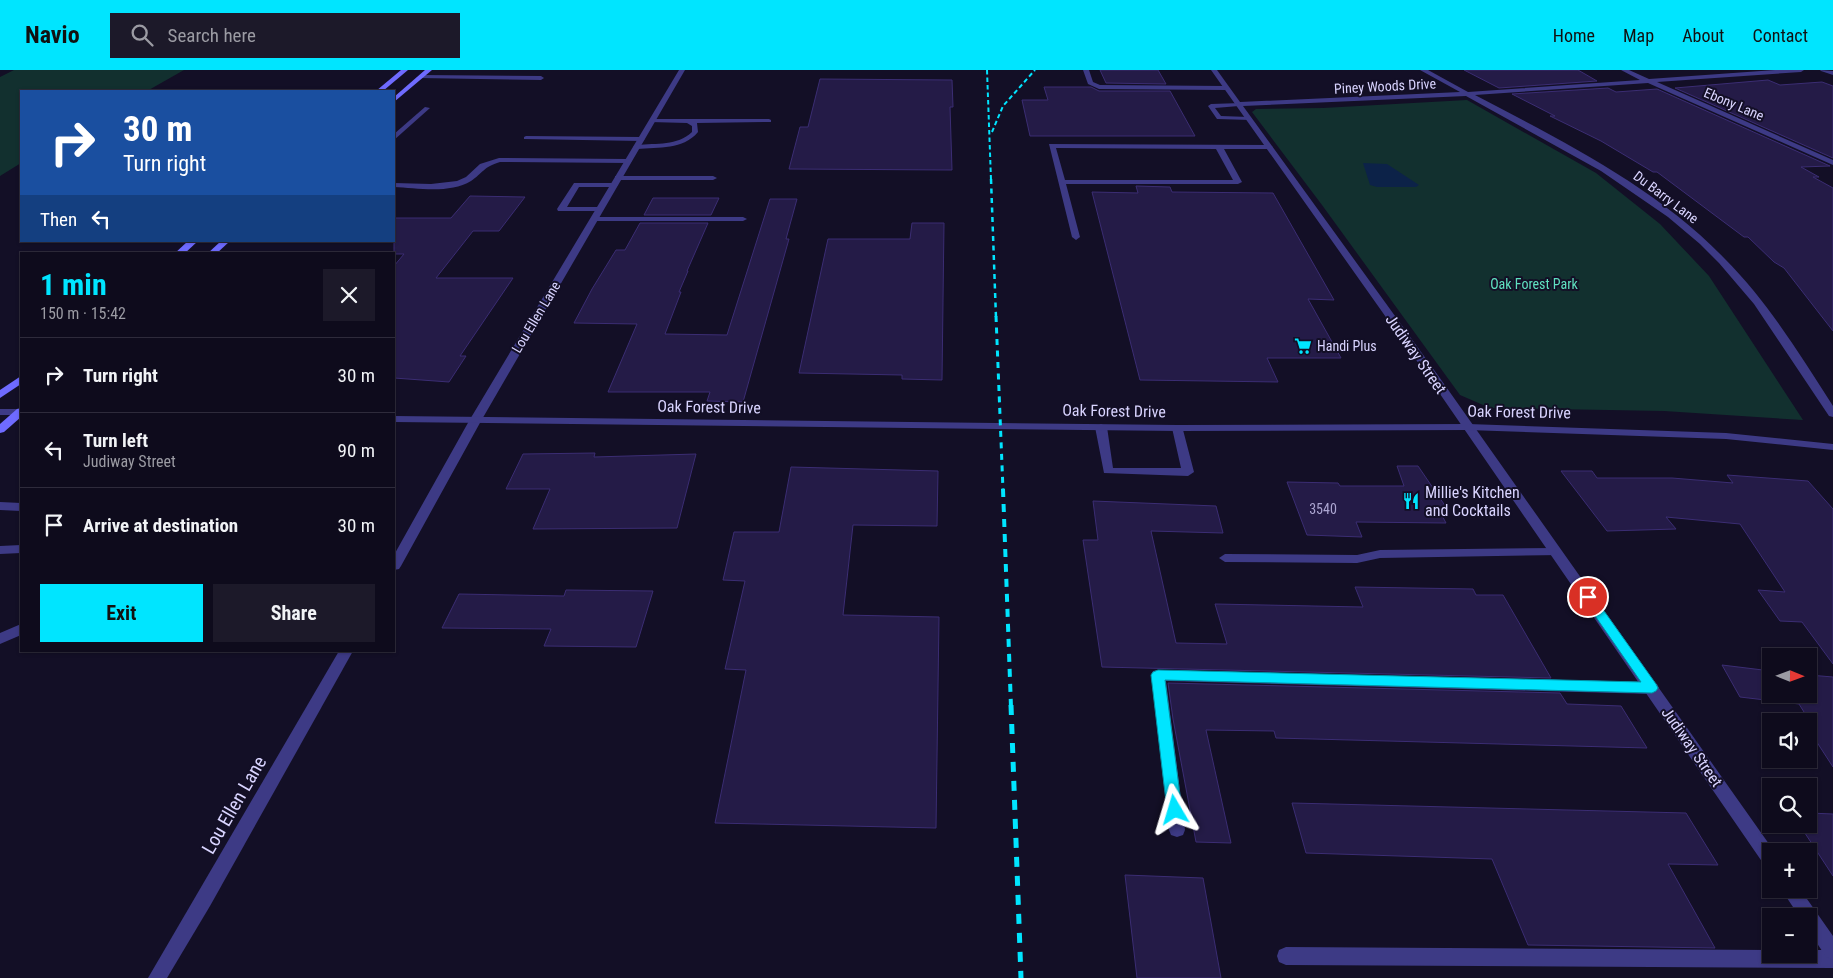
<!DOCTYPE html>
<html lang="en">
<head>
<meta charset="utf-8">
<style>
  :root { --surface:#0e0b1c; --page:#1c1929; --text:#f1f3f6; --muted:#9b9ba3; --line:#2e2b3b; --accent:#00e5ff }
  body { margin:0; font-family:"Roboto Condensed",sans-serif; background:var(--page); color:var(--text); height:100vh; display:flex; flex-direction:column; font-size:19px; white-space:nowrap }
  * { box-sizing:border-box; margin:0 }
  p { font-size:16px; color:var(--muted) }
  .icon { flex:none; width:28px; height:28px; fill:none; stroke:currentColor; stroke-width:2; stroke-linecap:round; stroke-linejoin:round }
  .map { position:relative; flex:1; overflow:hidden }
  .panel { position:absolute; left:20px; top:182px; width:375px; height:400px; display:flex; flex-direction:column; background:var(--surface); border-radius:0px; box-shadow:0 1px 4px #0004,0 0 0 1px var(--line) }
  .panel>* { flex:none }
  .top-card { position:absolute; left:20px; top:20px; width:375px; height:152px; border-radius:0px; box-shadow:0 1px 4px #0004,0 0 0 1px var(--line); background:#1a4fa0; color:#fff; overflow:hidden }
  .needle { width:32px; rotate:91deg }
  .buttons { position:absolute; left:1762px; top:578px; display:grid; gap:10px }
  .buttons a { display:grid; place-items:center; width:55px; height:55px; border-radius:0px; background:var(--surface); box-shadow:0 1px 4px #0004,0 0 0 1px var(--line); font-size:25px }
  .pin { position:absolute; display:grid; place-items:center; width:42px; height:42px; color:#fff; margin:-21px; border:2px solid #fff; border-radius:50%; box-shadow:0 1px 5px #0007 }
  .me { position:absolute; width:55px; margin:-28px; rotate:353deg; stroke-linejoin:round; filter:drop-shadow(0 0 4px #0008) }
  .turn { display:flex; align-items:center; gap:18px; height:105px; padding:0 20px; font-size:22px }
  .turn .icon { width:65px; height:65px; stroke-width:2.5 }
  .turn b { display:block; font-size:35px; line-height:42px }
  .then { display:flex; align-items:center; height:48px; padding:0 20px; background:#0003; gap:10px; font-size:19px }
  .round { display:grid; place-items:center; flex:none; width:52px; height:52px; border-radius:0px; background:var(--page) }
  .overview { display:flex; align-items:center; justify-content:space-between; height:85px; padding:0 20px }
  h1 { font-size:30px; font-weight:700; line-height:38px; color:var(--accent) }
  .primary-button { display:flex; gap:10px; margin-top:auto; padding:10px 20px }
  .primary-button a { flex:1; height:58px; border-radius:0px; background:var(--accent); color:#111; font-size:20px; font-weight:700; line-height:58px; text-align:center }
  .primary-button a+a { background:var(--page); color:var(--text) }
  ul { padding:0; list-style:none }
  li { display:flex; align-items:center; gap:15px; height:75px; padding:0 20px; border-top:1px solid var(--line) }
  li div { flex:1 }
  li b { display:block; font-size:19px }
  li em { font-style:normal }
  header { display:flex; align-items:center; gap:30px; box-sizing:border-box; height:70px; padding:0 25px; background:var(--accent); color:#111 }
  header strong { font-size:24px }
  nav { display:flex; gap:28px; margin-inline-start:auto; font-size:18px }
  .search { width:350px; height:45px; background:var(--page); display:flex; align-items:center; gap:12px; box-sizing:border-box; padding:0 18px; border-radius:0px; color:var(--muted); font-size:19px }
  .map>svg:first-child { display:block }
</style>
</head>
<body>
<header>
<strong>Navio</strong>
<div class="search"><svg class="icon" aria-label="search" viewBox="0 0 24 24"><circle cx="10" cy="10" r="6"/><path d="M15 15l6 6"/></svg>Search here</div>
<nav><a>Home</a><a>Map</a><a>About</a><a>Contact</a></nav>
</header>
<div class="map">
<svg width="1833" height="908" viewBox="0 0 1833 908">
  <rect width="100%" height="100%" fill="#130f26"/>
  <g fill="#12302f">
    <path d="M14 0H184L147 21H21V93L0 106V7Z"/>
    <path d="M1467 30 1596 103 1660 154 1709 206 1803 350 1664 341 1490 338 1460 325 1322 135 1252 42 1256 39 1323 38Z"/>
  </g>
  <path fill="#0c2248" d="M1363 93 1387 94 1419 115 1416 117H1377L1370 115Z"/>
  <g fill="#241b47" stroke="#3b2d73">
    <path d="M1100 0H1158L1166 14 1106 13Z"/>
    <path d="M1464 0H1578L1597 11 1499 18Z"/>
    <path d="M820 9 952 10 953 37H950L952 100 789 99 800 57H808Z"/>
    <path d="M1768 10 1780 15 1822 12 1833 16V88L1675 18Z"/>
    <path d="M1044 17H1091L1099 21H1170L1195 66H1030L1022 30H1048Z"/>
    <path d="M1608 18 1616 22 1657 19 1830 96 1801 97 1819 107H1813L1833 118V261L1784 198 1774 192 1748 167H1744L1657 102H1653L1601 71 1550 46H1555L1512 24Z"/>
    <path d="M1136 116 1170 117 1172 122 1273 123 1334 230 1308 229 1341 288H1267L1278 312 1140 310 1092 122 1138 123Z"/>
    <path d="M470 126 525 127 499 161H473L436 208H513L460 286H466L449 312 394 308V196L404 184H394V148H451Z"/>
    <path d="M653 128H719L711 145H644Z"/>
    <path d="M770 129H797L786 169H789L743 332 707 331 710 322H608L637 254 574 253 592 219 616 180H625L640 153H708L687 201H688L679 222H681L665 264 727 265Z"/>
    <path d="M912 153H944L942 310 902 309V305L799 303 828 169H910Z"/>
    <path d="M595 383 594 387 696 384 677 458 533 459 550 419H506L523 384Z"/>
    <path d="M1397 396H1418L1448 440H1439L1446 453 1356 452 1362 467 1307 465 1287 412 1338 413 1340 416H1404Z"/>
    <path d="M791 397 938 401 937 456 853 455 843 545 939 547 936 758 715 753 746 600 725 599 745 511 723 510 734 462H779Z"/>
    <path d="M1561 401H1592L1597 408H1672L1733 413 1727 405 1808 411 1833 439V594L1802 552 1780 551 1758 520 1785 522 1740 454 1666 447 1676 459 1607 461Z"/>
    <path d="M1093 431 1216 436 1223 463 1151 461 1176 573 1227 574 1215 534 1363 537 1355 517 1473 519 1476 525H1503L1551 608 1102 597 1083 470H1098Z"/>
    <path d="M566 520 653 521 636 577 544 576 551 559 442 558 459 524 564 526Z"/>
    <path d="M1722 595 1771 601V624H1809V605L1833 607V697L1809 660V650L1799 634 1740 627Z"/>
    <path d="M1168 613 1560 623 1567 634 1621 636 1647 678 1276 668 1274 661 1206 660 1231 773 1196 772 1173 649Z"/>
    <path d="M1292 733 1686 743 1718 795 1668 794 1715 878 1528 875 1492 789 1306 783Z"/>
    <path d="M1809 743 1833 744V806L1799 754H1809Z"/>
    <path d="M1125 805 1203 808 1221 908H1137Z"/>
  </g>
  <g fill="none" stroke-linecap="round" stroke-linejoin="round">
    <g fill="#3d3a85" fill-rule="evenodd">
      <path d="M1083 0H1089L1093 12 1100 15 1226 16 1229 18 1226 20 1099 19 1088 14Z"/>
      <path d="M421 5 541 6 544 8 541 10 419 8Z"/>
      <path d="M1241 33V35L1239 36 1215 38 1221 46 1249 47 1252 49 1251 50 1217 49 1208 36 1211 34Z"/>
      <path d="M425 37 430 38 394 70V64Z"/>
      <path d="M769 49 771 50V52L697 53 698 62C683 80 659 77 637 79L633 77 637 75C657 73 677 76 692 62V56L687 53 650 52V50L652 49Z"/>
      <path d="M526 66 641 67 645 69 641 71 524 69V67Z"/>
      <path d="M1049 74 1269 75 1273 77 1269 79H1224L1242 112 1238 114H1066L1080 167 1076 170 1072 167ZM1056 78 1216 79 1233 110H1065Z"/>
      <path d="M499 88 628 89 632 91 628 93 500 92C483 97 483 103 471 111 450 124 417 118 394 117V113L431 114 457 111 466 107 480 94Z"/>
      <path d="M615 106H713L717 108 713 110H615Z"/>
      <path d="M574 113H614L618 115 614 117H579L567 137H603V141H558L557 139Z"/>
      <path d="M591 147H743L747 149 743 151H591Z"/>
      <path d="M1101 354 1107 357 1113 398H1181L1172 358 1174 356H1182L1194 402 1188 406 1104 403 1095 357Z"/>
      <path d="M0 432 21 433V441L0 440Z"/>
      <path d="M21 475V483L0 484V476Z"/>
      <path d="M1556 478 1562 482 1561 485 1380 488 1357 493 1225 492 1219 488 1225 484 1357 485 1380 480Z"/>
      <path d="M21 554V565L0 574V563Z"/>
      <path d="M1158 600 1652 612 1657 614 1659 618 1657 622 1652 624 1166 611 1185 760 1183 765 1177 767 1171 765 1169 760 1151 605 1153 601Z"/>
      <path d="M1286 877 1771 880V884H1809V880H1833V898L1286 895 1279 892 1277 886 1279 880Z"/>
    </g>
    <g fill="#3d3a85" fill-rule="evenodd">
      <path d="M679 0H685L481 351 401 496 399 499 394 500V485L469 351Z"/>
      <path d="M1211 0H1217L1240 32 1460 22 1420 0H1428L1468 22 1640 10 1621 0H1629L1649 9 1775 0H1804L1801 2 1657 12 1833 90V95L1648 13 1475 25C1562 71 1656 117 1725 189 1768 232 1800 285 1833 336V347L1829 346 1754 234 1719 193 1700 174 1668 147 1601 101 1466 26 1243 36 1437 304 1774 781H1771V798L1765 796 1429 308Z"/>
      <path d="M1820 0 1833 1V5L1821 1Z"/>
      <path d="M339 581H353L210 836 167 908H148Z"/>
      <path d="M1781 819H1800L1833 866V890L1826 887 1809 861V846H1799Z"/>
    </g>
    <g fill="#3d3a85" fill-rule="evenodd">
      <rect x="0" y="339" width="21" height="6"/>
      <path d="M394 346 1178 355 1468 354 1726 363 1833 374V380L1726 369 1468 360 1178 361 394 352Z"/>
    </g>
    <g fill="#6f6bff" fill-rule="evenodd">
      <path d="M401 0H408L383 21H376Z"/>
      <path d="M425 0H432L394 32V27Z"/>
      <path d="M188 171H198L184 184H174Z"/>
      <path d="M221 171H230L216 184H207Z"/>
      <path d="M21 306V314L0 328V320Z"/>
      <path d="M21 338V347L4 362 0 363V354L17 339Z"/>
    </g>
    <g stroke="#00e5ff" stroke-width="2" stroke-dasharray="4.5 3" stroke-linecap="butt">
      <path d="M987 0 991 110"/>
      <path d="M992 62 1003 36 1035 0"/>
    </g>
    <path stroke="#00e5ff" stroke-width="2.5" stroke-dasharray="5 4.5" stroke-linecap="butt" d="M991 109 996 248"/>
    <path stroke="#00e5ff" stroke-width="3" stroke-dasharray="6 5.5" stroke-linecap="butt" d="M996 246 1003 420"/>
    <path stroke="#00e5ff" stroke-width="4" stroke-dasharray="8 7" stroke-linecap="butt" d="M1003 419 1011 637"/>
    <path stroke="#00e5ff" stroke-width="5" stroke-dasharray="10 9" stroke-linecap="butt" d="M1011 635 1021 908"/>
  </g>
  <path fill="#00e5ff" stroke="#0095a6" d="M1588 523 1592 524 1656 614 1658 618 1656 621 1652 623 1165 610 1182 740 1180 745 1175 747 1170 745 1167 740 1151 605 1153 602 1158 600 1641 612 1582 527Z"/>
  <defs>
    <g id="supermarket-bare" transform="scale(1.35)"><path d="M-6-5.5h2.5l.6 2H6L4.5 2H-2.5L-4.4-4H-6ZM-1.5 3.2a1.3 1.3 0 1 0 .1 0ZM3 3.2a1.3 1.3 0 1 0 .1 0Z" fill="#00e5ff" stroke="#130f26" stroke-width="2.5" paint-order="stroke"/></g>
    <g id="restaurant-bare" transform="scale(1.35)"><path d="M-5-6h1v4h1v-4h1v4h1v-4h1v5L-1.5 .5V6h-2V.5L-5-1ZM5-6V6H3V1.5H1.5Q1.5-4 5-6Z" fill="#00e5ff" stroke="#130f26" stroke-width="2.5" paint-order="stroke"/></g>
  </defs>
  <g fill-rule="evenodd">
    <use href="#supermarket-bare" x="1303" y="276"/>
    <use href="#restaurant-bare" x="1411" y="431"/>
  </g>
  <g text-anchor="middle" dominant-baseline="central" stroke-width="4" stroke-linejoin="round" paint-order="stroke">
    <g font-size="14" fill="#d9d4ff" stroke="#130f26">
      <text transform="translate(1385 16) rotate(-3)">Piney Woods Drive</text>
      <text transform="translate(1734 34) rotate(23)">Ebony Lane</text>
      <text transform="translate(1666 127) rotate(37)">Du Barry Lane</text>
      <text transform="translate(536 247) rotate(-59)">Lou Ellen Lane</text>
    </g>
    <g font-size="14" fill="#5fe0c0" stroke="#130f26">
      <text x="1534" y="214">Oak Forest Park</text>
    </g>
    <g font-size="14" fill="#d9d4ff" stroke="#130f26" text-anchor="start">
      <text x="1317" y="276">Handi Plus</text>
    </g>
    <g font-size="14" fill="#aca6d1">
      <text x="1323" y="439">3540</text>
    </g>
    <g font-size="16" fill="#d9d4ff" stroke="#130f26">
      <text transform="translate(1416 284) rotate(55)">Judiway Street</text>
      <text transform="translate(709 337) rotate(1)">Oak Forest Drive</text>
      <text transform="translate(1114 341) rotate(1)">Oak Forest Drive</text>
      <text transform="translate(1519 342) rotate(1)">Oak Forest Drive</text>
      <text transform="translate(1692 677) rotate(55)">Judiway Street</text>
    </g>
    <g font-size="16" fill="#d9d4ff" stroke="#130f26" text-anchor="start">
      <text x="1425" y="422">Millie's Kitchen<tspan x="1425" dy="18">and Cocktails</tspan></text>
    </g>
    <g font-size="19" fill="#d9d4ff" stroke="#130f26">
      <text transform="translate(234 735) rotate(-60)">Lou Ellen Lane</text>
    </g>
  </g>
</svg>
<div class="buttons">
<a><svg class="needle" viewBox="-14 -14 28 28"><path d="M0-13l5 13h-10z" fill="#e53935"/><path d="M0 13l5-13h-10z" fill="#9b9ba3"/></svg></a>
<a><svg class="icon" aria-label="sound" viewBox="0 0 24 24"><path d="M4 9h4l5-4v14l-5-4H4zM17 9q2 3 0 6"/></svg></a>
<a><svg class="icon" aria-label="search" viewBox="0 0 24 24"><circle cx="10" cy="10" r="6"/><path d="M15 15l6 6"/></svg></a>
<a>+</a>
<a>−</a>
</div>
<div class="pin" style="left:1588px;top:527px;background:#d93025"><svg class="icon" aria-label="arrive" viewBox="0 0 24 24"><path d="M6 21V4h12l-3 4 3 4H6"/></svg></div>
<svg class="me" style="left:1175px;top:740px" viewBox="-20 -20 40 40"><path d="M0-17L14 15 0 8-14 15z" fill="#00e5ff" stroke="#fff" stroke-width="4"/></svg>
<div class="top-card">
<div class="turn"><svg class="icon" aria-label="right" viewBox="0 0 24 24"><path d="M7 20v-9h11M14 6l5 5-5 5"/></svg><div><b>30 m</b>Turn right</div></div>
<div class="then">Then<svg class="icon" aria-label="left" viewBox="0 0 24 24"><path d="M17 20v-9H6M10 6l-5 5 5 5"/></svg></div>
</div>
<section class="panel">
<div class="overview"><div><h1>1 min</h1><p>150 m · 15:42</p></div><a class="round"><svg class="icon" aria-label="close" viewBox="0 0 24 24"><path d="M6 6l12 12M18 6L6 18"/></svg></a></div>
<ul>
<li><svg class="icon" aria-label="right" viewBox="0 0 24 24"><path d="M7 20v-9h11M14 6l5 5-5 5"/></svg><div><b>Turn right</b></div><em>30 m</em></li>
<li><svg class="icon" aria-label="left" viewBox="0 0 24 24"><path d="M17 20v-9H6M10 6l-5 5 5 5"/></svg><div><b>Turn left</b><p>Judiway Street</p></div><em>90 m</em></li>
<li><svg class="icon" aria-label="arrive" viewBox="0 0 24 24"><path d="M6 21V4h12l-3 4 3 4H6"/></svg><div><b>Arrive at destination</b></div><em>30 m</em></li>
</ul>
<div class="primary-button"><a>Exit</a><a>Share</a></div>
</section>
</div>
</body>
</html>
